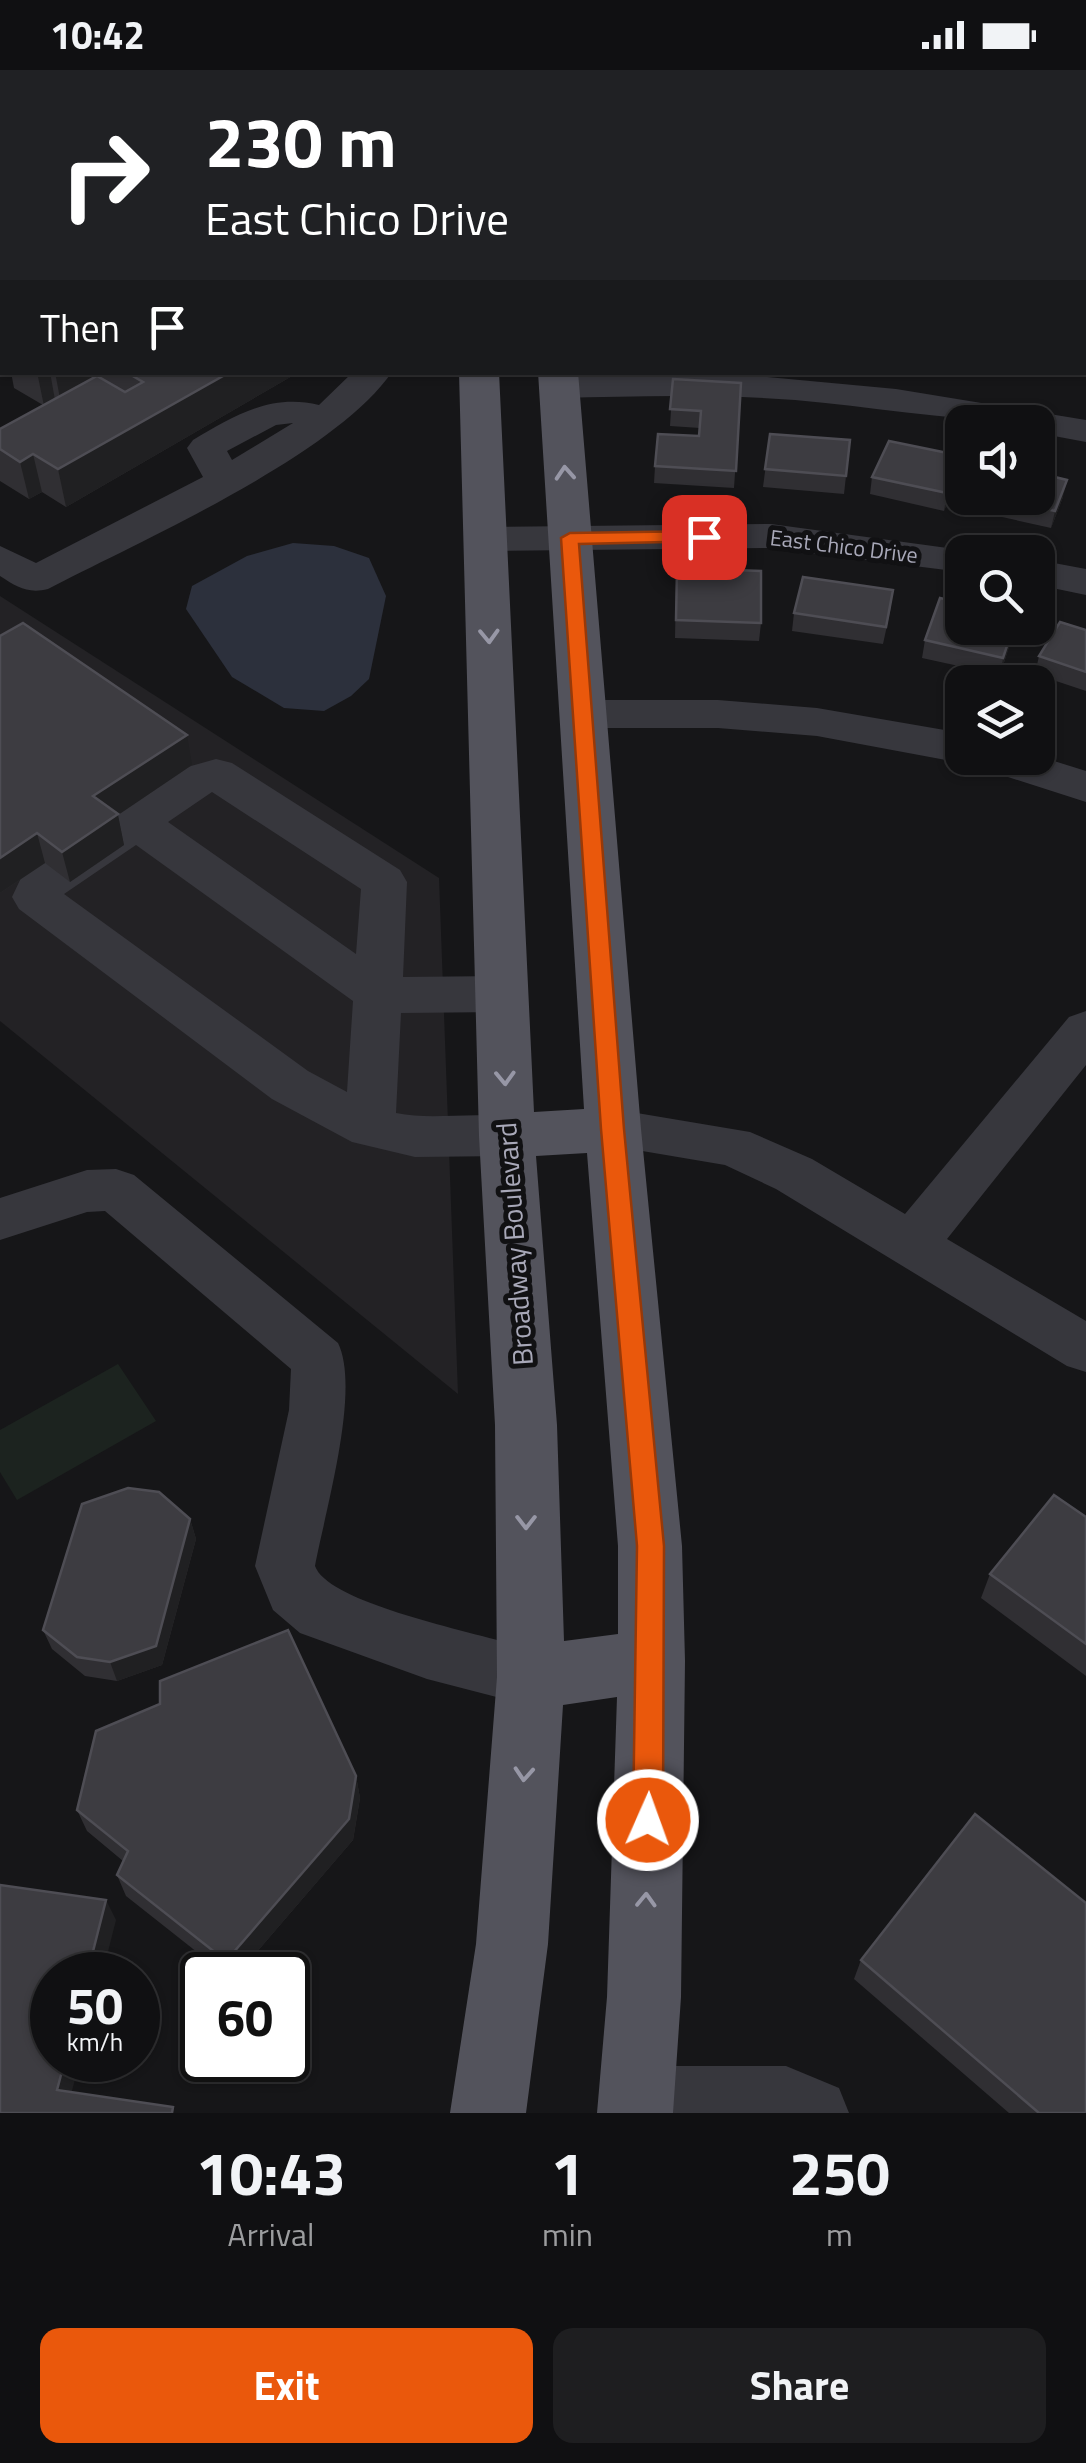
<!DOCTYPE html>
<html lang="en">
<head>
<meta charset="utf-8">
<style>
  :root { --surface:#101012; --page:#1e1e20; --text:#f1f3f6; --muted:#9c9d9f; --line:#303032; --accent:#ea580c }
  body { margin:0; font-family:"Titillium Web",sans-serif; background:var(--page); color:var(--text); height:100vh; display:flex; flex-direction:column; font-size:38px; white-space:nowrap }
  * { box-sizing:border-box; margin:0 }
  p { font-size:32px; color:var(--muted) }
  .icon { flex:none; width:55px; height:55px; fill:none; stroke:currentColor; stroke-width:2; stroke-linecap:round; stroke-linejoin:round }
  .map { position:relative; height:2043px; overflow:hidden }
  .panel { display:flex; flex-direction:column; background:var(--surface); flex:1 }
  .panel>* { flex:none }
  .top-card { position:absolute; left:0px; top:0px; width:1088px; height:305px; box-shadow:0 2px 8px #0004,0 0 0 2px var(--line); background:#202124; color:#fff; overflow:hidden }
  .controls { position:absolute; left:945px; top:335px; display:grid; gap:20px }
  .controls a { display:grid; place-items:center; width:110px; height:110px; border-radius:20px; background:var(--surface); box-shadow:0 2px 8px #0004,0 0 0 2px var(--line); font-size:50px }
  .speed { position:absolute; left:30px; top:1882px; display:flex; gap:20px; font-size:50px; font-weight:700; text-align:center }
  .speed>* { display:grid; place-content:center; width:130px; height:130px; border-radius:50%; background:var(--surface); box-shadow:0 2px 8px #0004,0 0 0 2px var(--line); line-height:1 }
  .speed small { font-size:25px; font-weight:400 }
  .speed .limit { border:5px solid #111; border-radius:15px; background:#fff; color:#111 }
  .pin { position:absolute; display:grid; place-items:center; width:85px; height:85px; color:#fff; margin:-42px; border-radius:20px; box-shadow:0 5px 15px #0006 }
  .me { position:absolute; width:110px; margin:-55px; rotate:2deg; stroke-linejoin:round; filter:drop-shadow(0 0 8px #0008) }
  .turn { display:flex; align-items:center; gap:35px; height:210px; padding:0 40px; font-size:45px }
  .turn .icon { width:130px; height:130px; stroke-width:2.5 }
  .turn b { display:block; font-size:70px; line-height:85px }
  .then { display:flex; align-items:center; height:95px; padding:0 40px; background:#0003; gap:20px; font-size:38px }
  .eta { display:flex; justify-content:space-evenly; align-items:center; height:170px; text-align:center }
  .eta b { font-size:60px; font-weight:700; line-height:70px }
  .action { display:flex; gap:20px; margin-top:auto; padding:20px 40px }
  .action a { flex:1; height:115px; border-radius:20px; background:var(--accent); color:#fff; font-size:40px; font-weight:700; line-height:115px; text-align:center }
  .action a+a { background:var(--page); color:var(--text) }
  .status { display:flex; justify-content:space-between; align-items:center; height:70px; padding:0 50px; background:var(--surface); direction:ltr }
  .status svg { height:28px; fill:currentColor }
  .map>svg:first-child { display:block }
</style>
</head>
<body>
<div class="status"><b>10:42</b><svg viewBox="0 0 49 12"><path d="M0 12V9h3v3zM5 12V6h3v6zM10 12V3h3v9zM15 12V0h3v12zM26 1h20v11H26zM47 4h2v5h-2z"/></svg></div>
<div class="map">
<svg width="1086" height="2043" viewBox="0 0 1086 2043">
  <rect width="100%" height="100%" fill="#161618"/>
  <path fill="#232225" d="M0 526 439 808 458 1324 0 951Z"/>
  <path fill="#1c231f" d="M118 1294 156 1351 17 1430 0 1402V1360Z"/>
  <path fill="#2c303c" d="M293 473 334 476 369 488 386 526 369 609 351 626 324 641 284 638 232 607 186 539 192 516 247 486Z"/>
  <g fill="none" stroke-linecap="round" stroke-linejoin="round">
    <g fill="#37373d" fill-rule="evenodd">
      <rect x="1085" y="83" width="1" height="20"/>
      <rect x="1085" y="204" width="1" height="20"/>
      <path d="M353 302H392C334 386 142 470 48 519 28 524 17 517 0 506V476L36 493 203 407 187 378 193 370C233 346 271 323 319 335ZM293 353 232 390 227 381 276 355Z"/>
      <path d="M713 302 896 319 1086 350V372L1038 363V352C956 352 876 337 795 330 716 324 638 326 559 328L546 325 541 317 546 309 559 306Z"/>
      <path d="M771 454 977 482H962V502L771 478 485 481 471 478 465 469 471 460 485 457Z"/>
      <path d="M1038 490 1086 499V525L1038 515Z"/>
      <path d="M582 630H718L817 638 962 663V688L1038 686 1086 701V732L980 698 974 689 962 693 817 666 718 658H582L567 654 561 644 567 634Z"/>
      <path d="M216 689 232 693 400 800 407 812 403 907 502 906 519 911 526 924 519 937 502 942 401 943 396 1043C438 1052 484 1038 525 1052L532 1066 525 1080 507 1086 415 1087 352 1072 272 1029 19 839 12 827 21 808 184 698ZM212 722 361 819 356 884 168 752ZM136 775 353 931 347 1022 308 1001 64 824Z"/>
      <path d="M1086 941V995L947 1169 1086 1251V1302L1067 1296 776 1119 725 1095 595 1073 588 1059 595 1045 613 1039 750 1062 812 1089 905 1144 1069 947Z"/>
      <path d="M116 1099 134 1105 338 1273C361 1320 325 1442 315 1496 330 1538 507 1568 553 1586L562 1607 553 1628 531 1636 427 1609 300 1563 273 1540 255 1496 289 1340 291 1299 105 1141 87 1142 0 1170V1128L87 1100Z"/>
      <path d="M637 1996H786L839 2018 849 2043H607L602 2031 613 2007Z"/>
    </g>
    <g fill="#53535c" fill-rule="evenodd">
      <rect x="452" y="0" width="34" height="2"/>
      <rect x="519" y="0" width="34" height="2"/>
      <path d="M459 302H499L534 1042 584 1039 538 302H578L641 1059 682 1476 685 1591 681 1927 673 2043H597L607 1927 617 1627 563 1635 548 1874 526 2043H450L476 1874 497 1607 495 1355 479 1066ZM587 1083 618 1476V1564L564 1571 557 1355 536 1086Z"/>
    </g>
  </g>
  <g fill="#302f33">
    <path d="M157 0H213L207 2H163Z"/>
    <path d="M608 0H676L675 2H608Z"/>
    <rect x="701" y="0" width="62" height="2"/>
    <path d="M2 185V263L0 262V187Z"/>
    <path d="M11 302H299L66 437 42 422 29 429 0 411V359L43 335 14 318Z"/>
    <path d="M673 309 741 313 734 418 654 413 655 396 699 366 700 358 670 356Z"/>
    <path d="M770 364 850 370 844 424 763 417Z"/>
    <path d="M959 404 944 441 870 424 872 407Z"/>
    <path d="M1063 427 1051 458 975 441 978 428Z"/>
    <path d="M676 516 761 553 759 571 675 568Z"/>
    <path d="M891 537 883 574 792 561 794 543Z"/>
    <path d="M1015 558 1000 605 922 588 925 570Z"/>
    <path d="M1086 560V621L1035 604 1039 586Z"/>
    <path d="M0 566 192 695 118 745 124 775 70 812 45 793 0 823Z"/>
    <path d="M1086 1447V1606L981 1528 990 1504Z"/>
    <path d="M190 1449 196 1469 162 1595 117 1611 85 1606 52 1579 43 1560Z"/>
    <path d="M356 1706 360 1728 353 1770 237 1905H226L126 1826 117 1805 123 1791 87 1761 77 1740Z"/>
    <path d="M861 1890 1086 2043H1009L854 1909Z"/>
  </g>
  <g fill="#202022">
    <path d="M183 0H213L207 2H184Z"/>
    <path d="M2 77V95L0 96V78Z"/>
    <path d="M37 302H50L55 330 44 336Z"/>
    <path d="M55 302H91L93 317 61 334Z"/>
    <path d="M230 302H299L66 437 58 399Z"/>
    <path d="M33 384 42 422 29 429 20 392Z"/>
    <path d="M962 386 959 404 944 441 947 423Z"/>
    <path d="M1067 410 1063 427 1051 458 1055 441Z"/>
    <path d="M1013 558H1015L1000 605 1003 588Z"/>
    <path d="M187 665 192 695 118 745 124 775 70 812 62 782 93 726Z"/>
    <path d="M37 763 45 793 0 823V788Z"/>
    <path d="M190 1449 196 1469 162 1595 117 1611 110 1592Z"/>
    <path d="M356 1706 360 1728 353 1770 237 1905H231L226 1891Z"/>
    <path d="M106 1830 116 1850 102 1905H87Z"/>
    <path d="M65 1990H80L68 2036 57 2020Z"/>
  </g>
  <g fill="#3d3c41" stroke="#4e4d54" stroke-width="2.5">
    <path d="M100 0H151L156 2H95Z"/>
    <path d="M790 0H837V2H803L789 1Z"/>
    <path d="M885 0H936V2H884Z"/>
    <path d="M962 0H1030L1029 2H961Z"/>
    <path d="M1085 4H1086V40L1085 39Z"/>
    <path d="M2 47V77L0 78V49Z"/>
    <path d="M2 185V231L0 230V187Z"/>
    <rect x="1085" y="240" width="1" height="33"/>
    <path d="M126 302H230L58 399 33 384 20 392 0 379V359L97 306 125 322 143 312Z"/>
    <path d="M673 309 741 313 736 401 655 396 658 364 699 366 701 341 670 339Z"/>
    <path d="M770 364 850 370 846 406 765 399Z"/>
    <path d="M889 371 962 386 947 423 872 407Z"/>
    <path d="M1038 403 1067 410 1055 441 997 428H1038Z"/>
    <path d="M677 498 761 501V553L676 550Z"/>
    <path d="M803 507 893 520 886 557 794 543Z"/>
    <path d="M940 528 962 533V558H1013L1003 588 925 570Z"/>
    <path d="M1060 552 1086 560V602L1039 586Z"/>
    <path d="M23 553 187 665 93 726 118 744 62 782 37 763 0 788V566Z"/>
    <path d="M128 1418 159 1422 190 1449 156 1576 110 1592 77 1587 43 1560 82 1434Z"/>
    <path d="M1054 1425 1086 1447V1574L990 1504Z"/>
    <path d="M288 1560 356 1706 349 1749 226 1891 117 1805 128 1781 77 1740 96 1661 160 1634V1611Z"/>
    <path d="M975 1744 1086 1833V2043H1039L861 1890Z"/>
    <path d="M0 1815 106 1830 87 1905H52V1990H65L57 2020 173 2037 172 2043H0Z"/>
  </g>
  <defs><path id="oneway-chevron" d="M-2-3.5L2.5 0L-2 3.5" fill="none" stroke-width="1.6" stroke-linecap="round" stroke-linejoin="round" transform="scale(2.5)"/></defs>
  <g stroke="#9797a6">
    <use href="#oneway-chevron" transform="translate(565 403) rotate(-94)"/>
    <use href="#oneway-chevron" transform="translate(489 566) rotate(88)"/>
    <use href="#oneway-chevron" transform="translate(505 1008) rotate(88)"/>
    <use href="#oneway-chevron" transform="translate(526 1452) rotate(90)"/>
    <use href="#oneway-chevron" transform="translate(524 1704) rotate(94)"/>
    <use href="#oneway-chevron" transform="translate(646 1830) rotate(-88)"/>
  </g>
  <path fill="#ea580c" stroke="#983908" stroke-width="2.5" d="M704 461 710 463V471L579 474 624 1059 664 1476 663 1750 658 1761 648 1765 638 1761 633 1750 637 1476 601 1059 561 468 570 463Z"/>
  <g text-anchor="middle" dominant-baseline="central" stroke-width="10" stroke-linejoin="round" paint-order="stroke">
    <g font-size="22" fill="#a8a8b8" stroke="#111113">
      <text transform="translate(844 476) rotate(7)">East Chico Drive</text>
    </g>
    <g font-size="28" fill="#a8a8b8" stroke="#111113">
      <text transform="translate(514 1174) rotate(-94)">Broadway Boulevard</text>
    </g>
  </g>
</svg>
<div class="controls">
<a><svg class="icon" aria-label="sound" viewBox="0 0 24 24"><path d="M4 9h4l5-4v14l-5-4H4zM17 9q2 3 0 6"/></svg></a>
<a><svg class="icon" aria-label="search" viewBox="0 0 24 24"><circle cx="10" cy="10" r="6"/><path d="M15 15l6 6"/></svg></a>
<a><svg class="icon" aria-label="layers" viewBox="0 0 24 24"><path d="M12 4l9 5-9 5-9-5zM3 14l9 5 9-5"/></svg></a>
</div>
<div class="speed"><div>50<small>km/h</small></div><div class="limit">60</div></div>
<div class="pin" style="left:704px;top:467px;background:#d93025"><svg class="icon" aria-label="arrive" viewBox="0 0 24 24"><path d="M6 21V4h12l-3 4 3 4H6"/></svg></div>
<svg class="me" style="left:648px;top:1750px" viewBox="-20 -20 40 40"><circle r="17" fill="#ea580c" stroke="#fff" stroke-width="3"/><path d="M0-11L8 9 0 5-8 9z" fill="#fff"/></svg>
<div class="top-card">
<div class="turn"><svg class="icon" aria-label="right" viewBox="0 0 24 24"><path d="M7 20v-9h11M14 6l5 5-5 5"/></svg><div><b>230 m</b>East Chico Drive</div></div>
<div class="then">Then<svg class="icon" aria-label="arrive" viewBox="0 0 24 24"><path d="M6 21V4h12l-3 4 3 4H6"/></svg></div>
</div>
</div>
<section class="panel">
<div class="eta">
<div><b>10:43</b><p>Arrival</p></div>
<div><b>1</b><p>min</p></div>
<div><b>250</b><p>m</p></div>
</div>
<div class="action"><a>Exit</a><a>Share</a></div>
</section>
</body>
</html>
